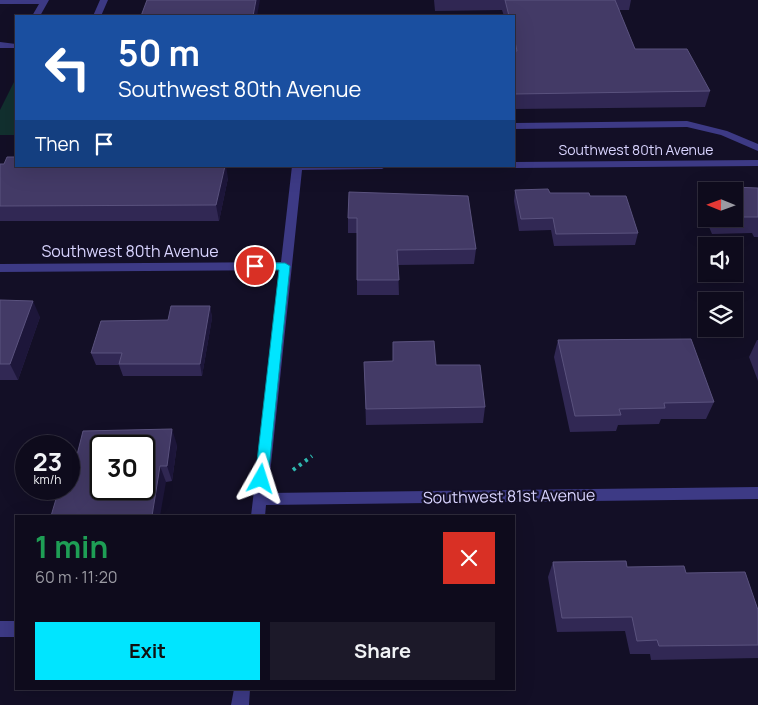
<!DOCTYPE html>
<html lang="en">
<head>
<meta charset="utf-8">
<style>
  :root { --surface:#0e0b1c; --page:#1c1929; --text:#f1f3f6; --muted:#9b9ba3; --line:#2e2b3b; --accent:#00e5ff }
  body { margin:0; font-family:Manrope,sans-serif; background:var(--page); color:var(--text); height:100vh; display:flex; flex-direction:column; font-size:19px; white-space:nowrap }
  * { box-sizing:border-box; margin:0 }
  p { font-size:16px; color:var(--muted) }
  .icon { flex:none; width:28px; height:28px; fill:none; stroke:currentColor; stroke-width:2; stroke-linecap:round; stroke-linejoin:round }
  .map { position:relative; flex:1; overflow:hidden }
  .panel { position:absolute; left:15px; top:515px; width:500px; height:175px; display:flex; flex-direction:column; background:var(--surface); border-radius:0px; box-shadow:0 5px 20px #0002,0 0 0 1px var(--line) }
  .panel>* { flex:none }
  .banner { position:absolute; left:15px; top:15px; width:500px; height:152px; border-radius:0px; box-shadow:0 5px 20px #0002,0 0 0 1px var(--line); background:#1a4fa0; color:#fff; overflow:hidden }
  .needle { width:32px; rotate:271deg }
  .buttons { position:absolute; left:698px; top:182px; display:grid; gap:10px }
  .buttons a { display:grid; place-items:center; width:45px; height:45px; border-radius:0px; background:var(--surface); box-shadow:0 5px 20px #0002,0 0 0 1px var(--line); font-size:25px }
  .speed { position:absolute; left:15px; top:435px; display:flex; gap:10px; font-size:25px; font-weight:700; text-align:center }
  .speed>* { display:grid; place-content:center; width:65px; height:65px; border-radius:50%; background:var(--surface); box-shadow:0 5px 20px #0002,0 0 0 1px var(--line); line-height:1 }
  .speed small { font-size:12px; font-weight:400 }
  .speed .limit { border:2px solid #111; border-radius:8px; background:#fff; color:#111 }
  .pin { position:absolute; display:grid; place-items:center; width:42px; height:42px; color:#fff; margin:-21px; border:2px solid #fff; border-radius:50%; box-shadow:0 1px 5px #0007 }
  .me { position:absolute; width:55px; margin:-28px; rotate:6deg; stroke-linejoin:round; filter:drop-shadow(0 0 4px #0008) }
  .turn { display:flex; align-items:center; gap:18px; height:105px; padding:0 20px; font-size:22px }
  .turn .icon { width:65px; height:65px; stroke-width:2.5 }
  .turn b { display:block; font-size:35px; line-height:42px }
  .then { display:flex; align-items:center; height:48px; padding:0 20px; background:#0003; gap:10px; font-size:19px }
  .round { display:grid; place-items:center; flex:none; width:52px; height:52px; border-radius:0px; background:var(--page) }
  .overview { display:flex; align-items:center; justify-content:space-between; height:85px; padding:0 20px }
  h1 { font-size:30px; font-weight:700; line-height:38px; color:#1e9e55 }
  .primary-button { display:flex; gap:10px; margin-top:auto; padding:10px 20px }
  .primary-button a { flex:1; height:58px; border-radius:0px; background:var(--accent); color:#111; font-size:20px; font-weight:700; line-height:58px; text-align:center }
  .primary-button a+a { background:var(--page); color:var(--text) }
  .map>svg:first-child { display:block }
</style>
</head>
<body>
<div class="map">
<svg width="758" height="705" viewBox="0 0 758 705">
  <rect width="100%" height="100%" fill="#130f26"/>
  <path fill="#12302f" d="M16 78V135H0V110Z"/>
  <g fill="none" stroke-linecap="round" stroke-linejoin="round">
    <path stroke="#2fb8b0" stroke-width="4" stroke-dasharray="3 4.5" stroke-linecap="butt" d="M293 470 312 456"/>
    <g fill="#3d3a85" fill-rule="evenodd">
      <path d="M0 0H49L40 16H32L39 4H0Z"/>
      <path d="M100 0H108L101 16H93Z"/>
      <path d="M0 42 16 44V48H0Z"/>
      <path d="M687 121 727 131 758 144V151L721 135 687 127 514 129V123Z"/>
      <path d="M758 160V166L514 168 510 166H514V162Z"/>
      <path d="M292 166H387L382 169 302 170 268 493 758 487V499L266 505 265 516H251L280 270 0 272V264L281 262Z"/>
      <rect x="0" y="621" width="16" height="16"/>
      <path d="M234 689H250L249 705H231Z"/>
    </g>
  </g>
  <g fill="#312854" fill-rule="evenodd">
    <path d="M434 0H631L629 10H619L635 49 710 91 705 107 514 109V16H504L502 10 435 11Z"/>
    <path d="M0 164 16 166 228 178 219 221H0Z"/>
    <path d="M705 186 758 188V237H754L752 233 712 234 699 203ZM706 191H734V219H706Z"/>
    <path d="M515 190 550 193 590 196 638 233 635 245 554 246 551 230 519 231 514 201Z"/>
    <path d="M349 192 476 249 474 264 398 265 399 295H357V233H348V218Z"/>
    <path d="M0 300 40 317 18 380H0Z"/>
    <path d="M210 306 212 318 202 376H123L119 365H96L91 353 168 320Z"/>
    <path d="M558 340 714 402 706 419H661L659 424 618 425 616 431 570 432 554 357Z"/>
    <path d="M757 340H758V381L749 357Z"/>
    <path d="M364 362 436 365 485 407 483 423 366 425Z"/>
    <path d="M177 445 172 481 166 482 75 463Z"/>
    <path d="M553 562 627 567 686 573 758 610V658L651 660 650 654H630L625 631 557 632 548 577Z"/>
    <path d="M339 689H472V691H340Z"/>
  </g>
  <g fill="#1d163a">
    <path d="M256 0H260L257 16H253Z"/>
    <path d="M222 166H226L228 178 219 221 216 205Z"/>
    <path d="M33 301 40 317 18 380 10 364Z"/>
    <path d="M210 306 212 318 202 376 200 364Z"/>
    <path d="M172 429 177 445 172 481 167 466Z"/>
    <path d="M160 466 166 482 160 516H152Z"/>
  </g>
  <g fill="#433a66" stroke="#5a527e" fill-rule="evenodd">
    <path d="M147 0H256L253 16H141Z"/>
    <path d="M505 0H615L635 49H687L710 91 514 94V51H517L514 37V16H509Z"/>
    <path d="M7 157H16V166H225L216 205 0 206V164H4Z"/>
    <path d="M705 186 758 188V217H734V191H707Z"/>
    <path d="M548 189 550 193H589L590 196H626L638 233 556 234 553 218 521 219 515 190Z"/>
    <path d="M349 192 468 196 476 249 397 250 399 280H357V218H348Z"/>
    <path d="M0 300 33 301 10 364H0Z"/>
    <path d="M171 306H210L200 364H119L122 353H91L101 321 168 320Z"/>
    <path d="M691 339 714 402 664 403 665 408 619 409 621 415 575 416 558 340Z"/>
    <path d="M434 341 436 365H480L485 407 366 409 364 362 393 361V342Z"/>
    <path d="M172 429 167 466H160L152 516H51L59 489H69V463H75L83 431ZM101 446H144V489H101Z"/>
    <path d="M626 561 627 567 684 566 686 573 745 572 758 610V645L659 646 657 640 637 641 632 617 562 618 553 562Z"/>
  </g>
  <path fill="#00e5ff" stroke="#0095a6" d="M255 263H285L290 266 268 479 261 485 255 479 279 270 251 269 250 266Z"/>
  <g text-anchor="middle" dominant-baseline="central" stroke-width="4.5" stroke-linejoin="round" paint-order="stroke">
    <g font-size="14" fill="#d9d4ff" stroke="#130f26">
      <text x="636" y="149">Southwest 80th Avenue</text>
    </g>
    <g font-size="16" fill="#d9d4ff" stroke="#130f26">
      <text x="130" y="251">Southwest 80th Avenue</text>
      <text transform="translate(509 496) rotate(-1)">Southwest 81st Avenue</text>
    </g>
  </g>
</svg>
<div class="buttons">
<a><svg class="needle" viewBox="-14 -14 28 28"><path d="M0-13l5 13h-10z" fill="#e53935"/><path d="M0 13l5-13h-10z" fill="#9b9ba3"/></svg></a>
<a><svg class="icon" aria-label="sound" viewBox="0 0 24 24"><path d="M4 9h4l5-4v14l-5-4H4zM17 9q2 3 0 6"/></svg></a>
<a><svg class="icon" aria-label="layers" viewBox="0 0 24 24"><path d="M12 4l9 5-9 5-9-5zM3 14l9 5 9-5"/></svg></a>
</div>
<div class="speed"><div>23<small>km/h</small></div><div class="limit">30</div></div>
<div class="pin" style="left:255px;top:266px;background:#d93025"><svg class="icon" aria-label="arrive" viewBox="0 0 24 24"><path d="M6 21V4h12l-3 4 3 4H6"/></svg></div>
<svg class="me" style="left:261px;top:479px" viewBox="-20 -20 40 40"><path d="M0-17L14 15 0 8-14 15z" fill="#00e5ff" stroke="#fff" stroke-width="4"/></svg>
<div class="banner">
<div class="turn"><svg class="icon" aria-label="left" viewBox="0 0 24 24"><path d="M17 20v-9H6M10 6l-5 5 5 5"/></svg><div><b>50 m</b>Southwest 80th Avenue</div></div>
<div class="then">Then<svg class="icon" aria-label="arrive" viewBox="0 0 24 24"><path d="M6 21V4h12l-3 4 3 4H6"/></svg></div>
</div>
<section class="panel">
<div class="overview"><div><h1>1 min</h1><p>60 m · 11:20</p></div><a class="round" style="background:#d93025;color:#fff"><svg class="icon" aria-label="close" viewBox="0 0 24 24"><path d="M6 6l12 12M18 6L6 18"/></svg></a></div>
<div class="primary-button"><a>Exit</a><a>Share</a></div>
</section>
</div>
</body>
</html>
